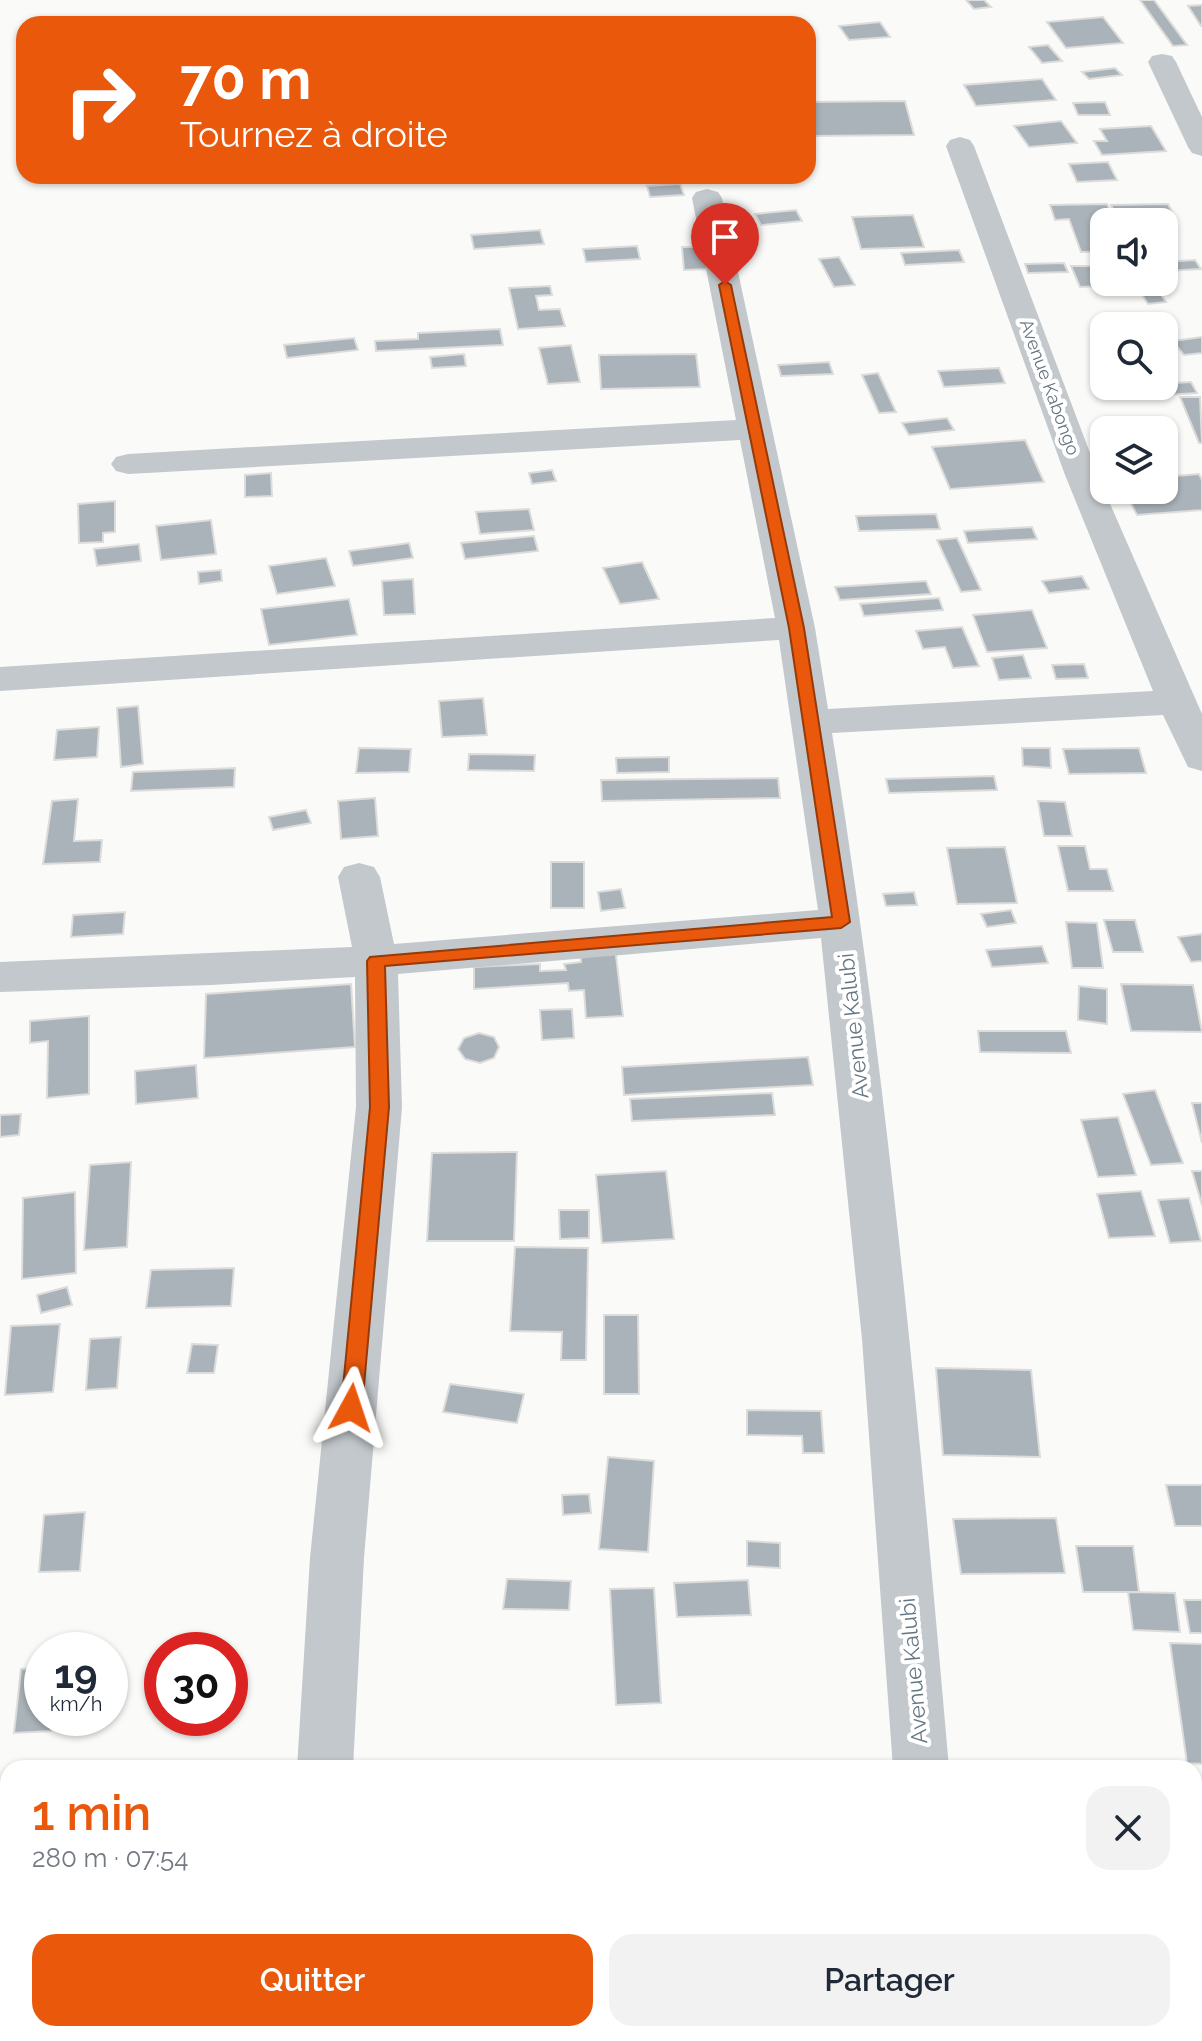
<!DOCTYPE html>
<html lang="fr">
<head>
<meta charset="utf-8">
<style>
  :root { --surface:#fff; --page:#f2f2f3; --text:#1f2937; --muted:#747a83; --accent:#ea580c }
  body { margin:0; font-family:Raleway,sans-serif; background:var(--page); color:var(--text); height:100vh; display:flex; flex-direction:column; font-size:30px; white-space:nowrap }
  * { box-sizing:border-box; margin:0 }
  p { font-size:26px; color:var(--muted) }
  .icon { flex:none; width:44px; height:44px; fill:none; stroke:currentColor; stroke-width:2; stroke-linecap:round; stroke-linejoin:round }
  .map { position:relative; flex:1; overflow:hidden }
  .drawer { position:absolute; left:0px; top:1760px; width:1202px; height:282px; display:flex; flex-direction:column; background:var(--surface); border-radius:24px 24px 0 0; box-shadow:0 2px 6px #0004 }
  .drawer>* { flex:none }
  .banner { position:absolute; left:16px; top:16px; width:800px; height:168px; border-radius:24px; box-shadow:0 2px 6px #0004; background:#ea580c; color:#fff; overflow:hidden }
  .tools { position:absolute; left:1090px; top:208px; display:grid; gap:16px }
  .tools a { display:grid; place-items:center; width:88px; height:88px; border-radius:16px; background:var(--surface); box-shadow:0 2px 6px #0004; font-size:40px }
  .speed { position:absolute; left:24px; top:1632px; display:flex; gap:16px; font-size:40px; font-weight:700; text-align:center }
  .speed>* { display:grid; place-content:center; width:104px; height:104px; border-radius:50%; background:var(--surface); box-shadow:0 2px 6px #0004; line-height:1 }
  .speed small { font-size:20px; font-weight:400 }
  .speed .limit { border:12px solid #d22; background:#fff; color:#111 }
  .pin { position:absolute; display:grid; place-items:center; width:68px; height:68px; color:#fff; margin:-82px -34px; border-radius:50% 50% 50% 0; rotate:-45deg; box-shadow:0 0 8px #0007 }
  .pin .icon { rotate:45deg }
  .me { position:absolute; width:88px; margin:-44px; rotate:5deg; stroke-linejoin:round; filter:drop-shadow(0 0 6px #0008) }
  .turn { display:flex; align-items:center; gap:28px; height:168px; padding:0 32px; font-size:36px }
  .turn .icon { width:104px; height:104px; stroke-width:2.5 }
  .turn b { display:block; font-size:56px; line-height:68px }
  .round { display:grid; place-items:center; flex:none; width:84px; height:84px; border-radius:24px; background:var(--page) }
  .headline { display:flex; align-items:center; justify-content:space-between; height:136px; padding:0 32px }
  h1 { font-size:48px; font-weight:600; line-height:60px; color:var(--accent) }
  .primary-button { display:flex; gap:16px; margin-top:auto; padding:16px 32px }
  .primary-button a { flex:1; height:92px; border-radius:24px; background:var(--accent); color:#fff; font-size:32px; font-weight:600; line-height:92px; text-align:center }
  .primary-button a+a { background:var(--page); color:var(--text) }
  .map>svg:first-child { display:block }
</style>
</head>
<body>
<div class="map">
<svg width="1202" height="2041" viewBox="0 0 1202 2041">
  <rect width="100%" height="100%" fill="#fafaf8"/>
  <g fill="#aab3b9" stroke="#dcdcda" stroke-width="2">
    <path d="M966 0H984L991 7 974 9Z"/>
    <path d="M1140 0H1154L1187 45 1173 46Z"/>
    <path d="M1202 5V26H1201L1188 6Z"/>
    <path d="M1103 17 1123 43 1066 48 1047 22Z"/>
    <path d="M880 22 890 37 849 40 839 26Z"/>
    <path d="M1048 45 1062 61 1042 63 1029 47Z"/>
    <path d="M1115 68 1122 75 1089 79 1082 72Z"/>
    <path d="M1042 79 1056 100 976 106 964 85Z"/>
    <path d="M905 101 914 135 808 136V102Z"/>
    <path d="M1105 102 1110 115H1078L1073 103Z"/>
    <path d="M1061 121 1077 143 1029 147 1014 126Z"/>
    <path d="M1151 126 1166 151 1102 155 1094 141H1107L1100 129Z"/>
    <path d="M1108 162 1117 180 1077 182 1069 164Z"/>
    <path d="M680 184 684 195 650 197 647 186Z"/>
    <path d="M1107 204 1114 222H1104V252H1081L1069 219 1055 220 1050 205Z"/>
    <path d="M1168 204 1174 216 1155 217 1157 222H1119L1111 205Z"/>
    <path d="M796 210 802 221 761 225 755 214Z"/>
    <path d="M913 215 924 247 861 249 852 217Z"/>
    <path d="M540 230 544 244 474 249 471 235Z"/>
    <path d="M637 246 640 259 586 262 583 249Z"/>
    <path d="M682 247H705L708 269 684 270Z"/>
    <path d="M959 250 964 262 905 265 901 253Z"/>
    <path d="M839 257 855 285 834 287 819 259Z"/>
    <path d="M1195 260 1201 269 1164 271V262Z"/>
    <path d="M1064 263 1068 272 1028 273 1025 264Z"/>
    <path d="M1071 266H1091L1101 286 1080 287Z"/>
    <path d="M1153 283 1166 302 1148 304 1135 284Z"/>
    <path d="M550 286 552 295 536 296 539 310 560 309 565 326 518 329 509 288Z"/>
    <path d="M500 329 503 345 376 351 375 341 418 339V333Z"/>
    <path d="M1202 337V353L1184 355 1173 341Z"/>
    <path d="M354 338 358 350 287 358 284 345Z"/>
    <path d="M571 345 580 382 548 384 539 348Z"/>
    <path d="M464 354 466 366 432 368 430 357Z"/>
    <path d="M696 354 700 387 601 389 599 355Z"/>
    <path d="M829 362 833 374 781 376 778 365Z"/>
    <path d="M999 368 1005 383 944 387 938 371Z"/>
    <path d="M878 373 896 412 879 413 862 375Z"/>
    <path d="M1191 382 1197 393 1134 397 1129 386Z"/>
    <path d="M1180 397H1200L1202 443H1199Z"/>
    <path d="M947 418 954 430 909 435 902 423Z"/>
    <path d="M1025 440 1044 482 950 489 932 447Z"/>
    <path d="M552 470 556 481 532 484 529 473Z"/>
    <path d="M271 473 272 496 245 497V475Z"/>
    <path d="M1199 474 1202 480V510L1137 515 1124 490H1164V477Z"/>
    <path d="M115 501V532L103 533V542L79 543 78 504Z"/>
    <path d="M529 509 534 530 480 534 476 512Z"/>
    <path d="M936 514 940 529 859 531 856 516Z"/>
    <path d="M211 520 216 554 161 560 156 526Z"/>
    <path d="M1032 527 1037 539 968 543 964 531Z"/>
    <path d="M534 536 538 551 465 559 461 543Z"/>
    <path d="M957 538 981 590 961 592 937 540Z"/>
    <path d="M409 543 413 558 353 566 349 551Z"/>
    <path d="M139 544 141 561 97 566 94 549Z"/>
    <path d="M326 558 335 586 277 594 269 566Z"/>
    <path d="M642 562 659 599 620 604 603 568Z"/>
    <path d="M221 570 222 581 199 584 198 572Z"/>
    <path d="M1082 576 1089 589 1049 593 1042 581Z"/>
    <path d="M413 579 415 614 384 615 382 581Z"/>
    <path d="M926 581 931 594 840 600 835 587Z"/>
    <path d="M939 598 943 610 864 616 860 604Z"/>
    <path d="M349 599 357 635 269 645 261 609Z"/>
    <path d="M1032 610 1047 648 987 652 973 615Z"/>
    <path d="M962 627 979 666 953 668 945 647 923 649 916 631Z"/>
    <path d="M1023 655 1031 678 999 680 992 658Z"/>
    <path d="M1084 664 1088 678 1056 679 1052 665Z"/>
    <path d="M483 698 487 735 442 737 439 701Z"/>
    <path d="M138 706 143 764 121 767 117 708Z"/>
    <path d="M99 727 97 757 54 760 57 730Z"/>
    <path d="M359 748 411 749 409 772 356 773Z"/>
    <path d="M1022 748H1050L1051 768 1023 766Z"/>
    <path d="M1139 748 1146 773 1069 774 1063 749Z"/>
    <path d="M469 754 535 755 534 771 468 770Z"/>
    <path d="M669 757V772L617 773 616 758Z"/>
    <path d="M235 768 234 787 131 791 133 772Z"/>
    <path d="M994 776 997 790 889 793 886 779Z"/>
    <path d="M778 778 780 798 602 801 601 780Z"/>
    <path d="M375 798 378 836 341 839 338 801Z"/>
    <path d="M78 799 74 841 102 840 100 862 43 864 52 801Z"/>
    <path d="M1038 801 1065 802 1072 836H1044Z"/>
    <path d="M306 810 311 823 273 830 269 817Z"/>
    <path d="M1058 846H1085L1090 869H1107L1113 891H1068Z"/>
    <path d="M1005 847 1017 903 957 904 947 848Z"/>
    <rect x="551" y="862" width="33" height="46"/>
    <path d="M621 889 625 908 601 911 598 892Z"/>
    <path d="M914 892 917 905 886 906 883 894Z"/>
    <path d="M1011 910 1016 923 987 927 981 914Z"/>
    <path d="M125 912 123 934 71 937 73 915Z"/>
    <path d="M1104 920H1135L1143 952H1113Z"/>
    <path d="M1066 922 1097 923 1103 968H1072Z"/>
    <path d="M1202 934V961L1191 962 1178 937Z"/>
    <path d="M1042 946 1048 963 992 967 986 950Z"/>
    <path d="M615 947 623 1016 586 1018 584 990 569 991 568 983 474 989V967L540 964V971L566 970 564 964 581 962 580 949Z"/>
    <path d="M351 984 355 1047 204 1058 206 994Z"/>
    <path d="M1121 984 1193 985 1202 1032 1131 1031Z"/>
    <path d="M1079 986 1107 989V1024L1078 1020Z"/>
    <path d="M572 1009 574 1038 542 1040 540 1010Z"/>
    <path d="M89 1016V1094L47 1098 48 1041 30 1043V1021Z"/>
    <path d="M978 1031H1066L1071 1053 980 1052Z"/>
    <path d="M479 1033 494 1037 499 1047 494 1058 480 1063 465 1059 458 1049 464 1038Z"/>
    <path d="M808 1057 813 1085 624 1095 622 1067Z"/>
    <path d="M196 1065 198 1098 136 1104 135 1071Z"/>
    <path d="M1155 1090 1183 1163 1151 1165 1123 1094Z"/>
    <path d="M772 1093 775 1115 632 1121 630 1099Z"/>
    <path d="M1192 1103H1202V1143Z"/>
    <path d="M21 1114 19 1135 0 1137V1115Z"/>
    <path d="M1118 1117 1136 1175 1098 1177 1081 1120Z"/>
    <path d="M517 1152 514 1241H427L432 1153Z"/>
    <path d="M131 1162 127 1247 84 1250 90 1165Z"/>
    <path d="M666 1171 674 1239 602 1243 596 1175Z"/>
    <path d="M1192 1171H1202V1205Z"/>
    <path d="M1141 1191 1155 1236 1109 1238 1097 1194Z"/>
    <path d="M75 1192 76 1273 22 1279 23 1198Z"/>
    <path d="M1189 1198 1201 1241 1170 1243 1158 1200Z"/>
    <path d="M559 1210H589V1238L560 1239Z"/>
    <path d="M515 1247 588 1248 586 1360H561L562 1332 510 1331Z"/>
    <path d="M234 1268 231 1306 146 1308 151 1270Z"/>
    <path d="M67 1287 72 1305 41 1313 37 1295Z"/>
    <path d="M604 1315H638L639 1394H604Z"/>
    <path d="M60 1324 53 1392 5 1395 11 1326Z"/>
    <path d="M121 1337 117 1388 86 1390 90 1339Z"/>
    <path d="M192 1344 218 1345 214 1373H187Z"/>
    <path d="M936 1368 1031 1370 1040 1457 943 1455Z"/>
    <path d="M450 1384 524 1394 517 1423 443 1412Z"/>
    <path d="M747 1410 821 1411 824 1453H803L802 1436 747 1435Z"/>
    <path d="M608 1457 654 1461 648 1552 599 1549Z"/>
    <path d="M1166 1485H1202V1526H1175Z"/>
    <path d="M589 1494 591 1513 563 1515 562 1495Z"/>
    <path d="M85 1512 80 1571 39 1572 44 1515Z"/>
    <path d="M1056 1518 1065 1573 961 1574 953 1519Z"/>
    <path d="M747 1541 780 1543V1568L747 1566Z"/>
    <path d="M1076 1546H1133L1139 1592H1083Z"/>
    <path d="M507 1579 571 1581 569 1610 503 1609Z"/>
    <path d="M748 1580 751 1615 677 1617 674 1583Z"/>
    <path d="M654 1588 661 1703 616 1705 610 1589Z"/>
    <path d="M1128 1592 1175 1593 1180 1632 1133 1630Z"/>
    <path d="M1184 1600H1202V1633H1190Z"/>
    <path d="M1170 1643 1202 1644V1764L1187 1763Z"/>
    <path d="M42 1668V1718H52L51 1731 14 1733 21 1669Z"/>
    <path d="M5 1793H8V1873L0 1874Z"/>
    <rect x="1194" y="1918" width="8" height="36"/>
    <path d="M1194 1965 1202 1966V2041H1063L1062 2034H1194Z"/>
    <rect x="0" y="1991" width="8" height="31"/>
    <rect x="600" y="2037" width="43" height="4"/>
  </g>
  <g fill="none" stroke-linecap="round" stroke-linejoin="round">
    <g fill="#c3c8cc" fill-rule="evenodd">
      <path d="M1162 54 1172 56 1176 62 1202 117V156L1192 153 1188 147 1148 62 1152 56Z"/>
      <path d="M960 137 970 140 974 146 1104 490 1202 714V771L1188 767 1163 715 832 733C887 1076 919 1422 949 1768H893L862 1339 821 938 398 974 402 1107 364 1558 353 1768H297L310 1558 356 1107 355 977 211 985 0 992V962L352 947 338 877 344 867 359 863 374 867 380 877 394 944 818 910 779 640 0 691V667L775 618 740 440 128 474 116 471 111 464 116 457 128 454 736 420 692 198 696 192 707 189 718 192 722 198 815 628 828 709 1153 691 1065 475 946 146 950 140Z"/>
      <path d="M280 2034H342L341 2041H279Z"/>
      <rect x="912" y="2034" width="62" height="7"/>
    </g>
  </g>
  <path fill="#ea580c" stroke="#983908" stroke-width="2" d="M725 281 731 285 804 628 850 922 841 928 385 966 389 1107 362 1408 359 1414 351 1416 344 1414 341 1408 370 1107 367 961 370 957 832 917 789 628 719 285Z"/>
  <g text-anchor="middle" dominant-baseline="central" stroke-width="8" stroke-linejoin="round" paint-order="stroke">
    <g font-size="18" fill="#657683" stroke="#fff">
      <text transform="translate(1050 387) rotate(70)">Avenue Kabongo</text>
    </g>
    <g font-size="22" fill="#657683" stroke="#fff">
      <text transform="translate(853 1026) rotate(-96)">Avenue Kalubi</text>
      <text transform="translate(913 1671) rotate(-95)">Avenue Kalubi</text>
    </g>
  </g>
</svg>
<div class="tools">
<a><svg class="icon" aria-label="sound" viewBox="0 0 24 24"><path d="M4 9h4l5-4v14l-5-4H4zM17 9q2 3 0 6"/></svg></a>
<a><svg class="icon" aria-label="search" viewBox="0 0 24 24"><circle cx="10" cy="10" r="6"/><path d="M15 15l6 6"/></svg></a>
<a><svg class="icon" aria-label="layers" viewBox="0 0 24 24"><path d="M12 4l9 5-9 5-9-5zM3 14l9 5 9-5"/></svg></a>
</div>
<div class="speed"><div>19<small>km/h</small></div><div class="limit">30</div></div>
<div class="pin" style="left:725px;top:285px;background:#d93025"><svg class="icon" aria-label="arrive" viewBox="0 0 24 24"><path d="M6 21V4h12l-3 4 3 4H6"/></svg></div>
<svg class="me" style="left:351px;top:1408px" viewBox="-20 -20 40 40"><path d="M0-17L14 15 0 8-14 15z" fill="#ea580c" stroke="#fff" stroke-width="4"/></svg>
<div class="banner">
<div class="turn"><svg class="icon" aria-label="right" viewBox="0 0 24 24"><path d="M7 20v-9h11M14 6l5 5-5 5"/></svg><div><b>70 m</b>Tournez à droite</div></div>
</div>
<section class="drawer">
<div class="headline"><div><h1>1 min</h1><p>280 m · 07:54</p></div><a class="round"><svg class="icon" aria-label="close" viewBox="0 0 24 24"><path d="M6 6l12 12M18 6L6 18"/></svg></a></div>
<div class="primary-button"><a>Quitter</a><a>Partager</a></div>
</section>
</div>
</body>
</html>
